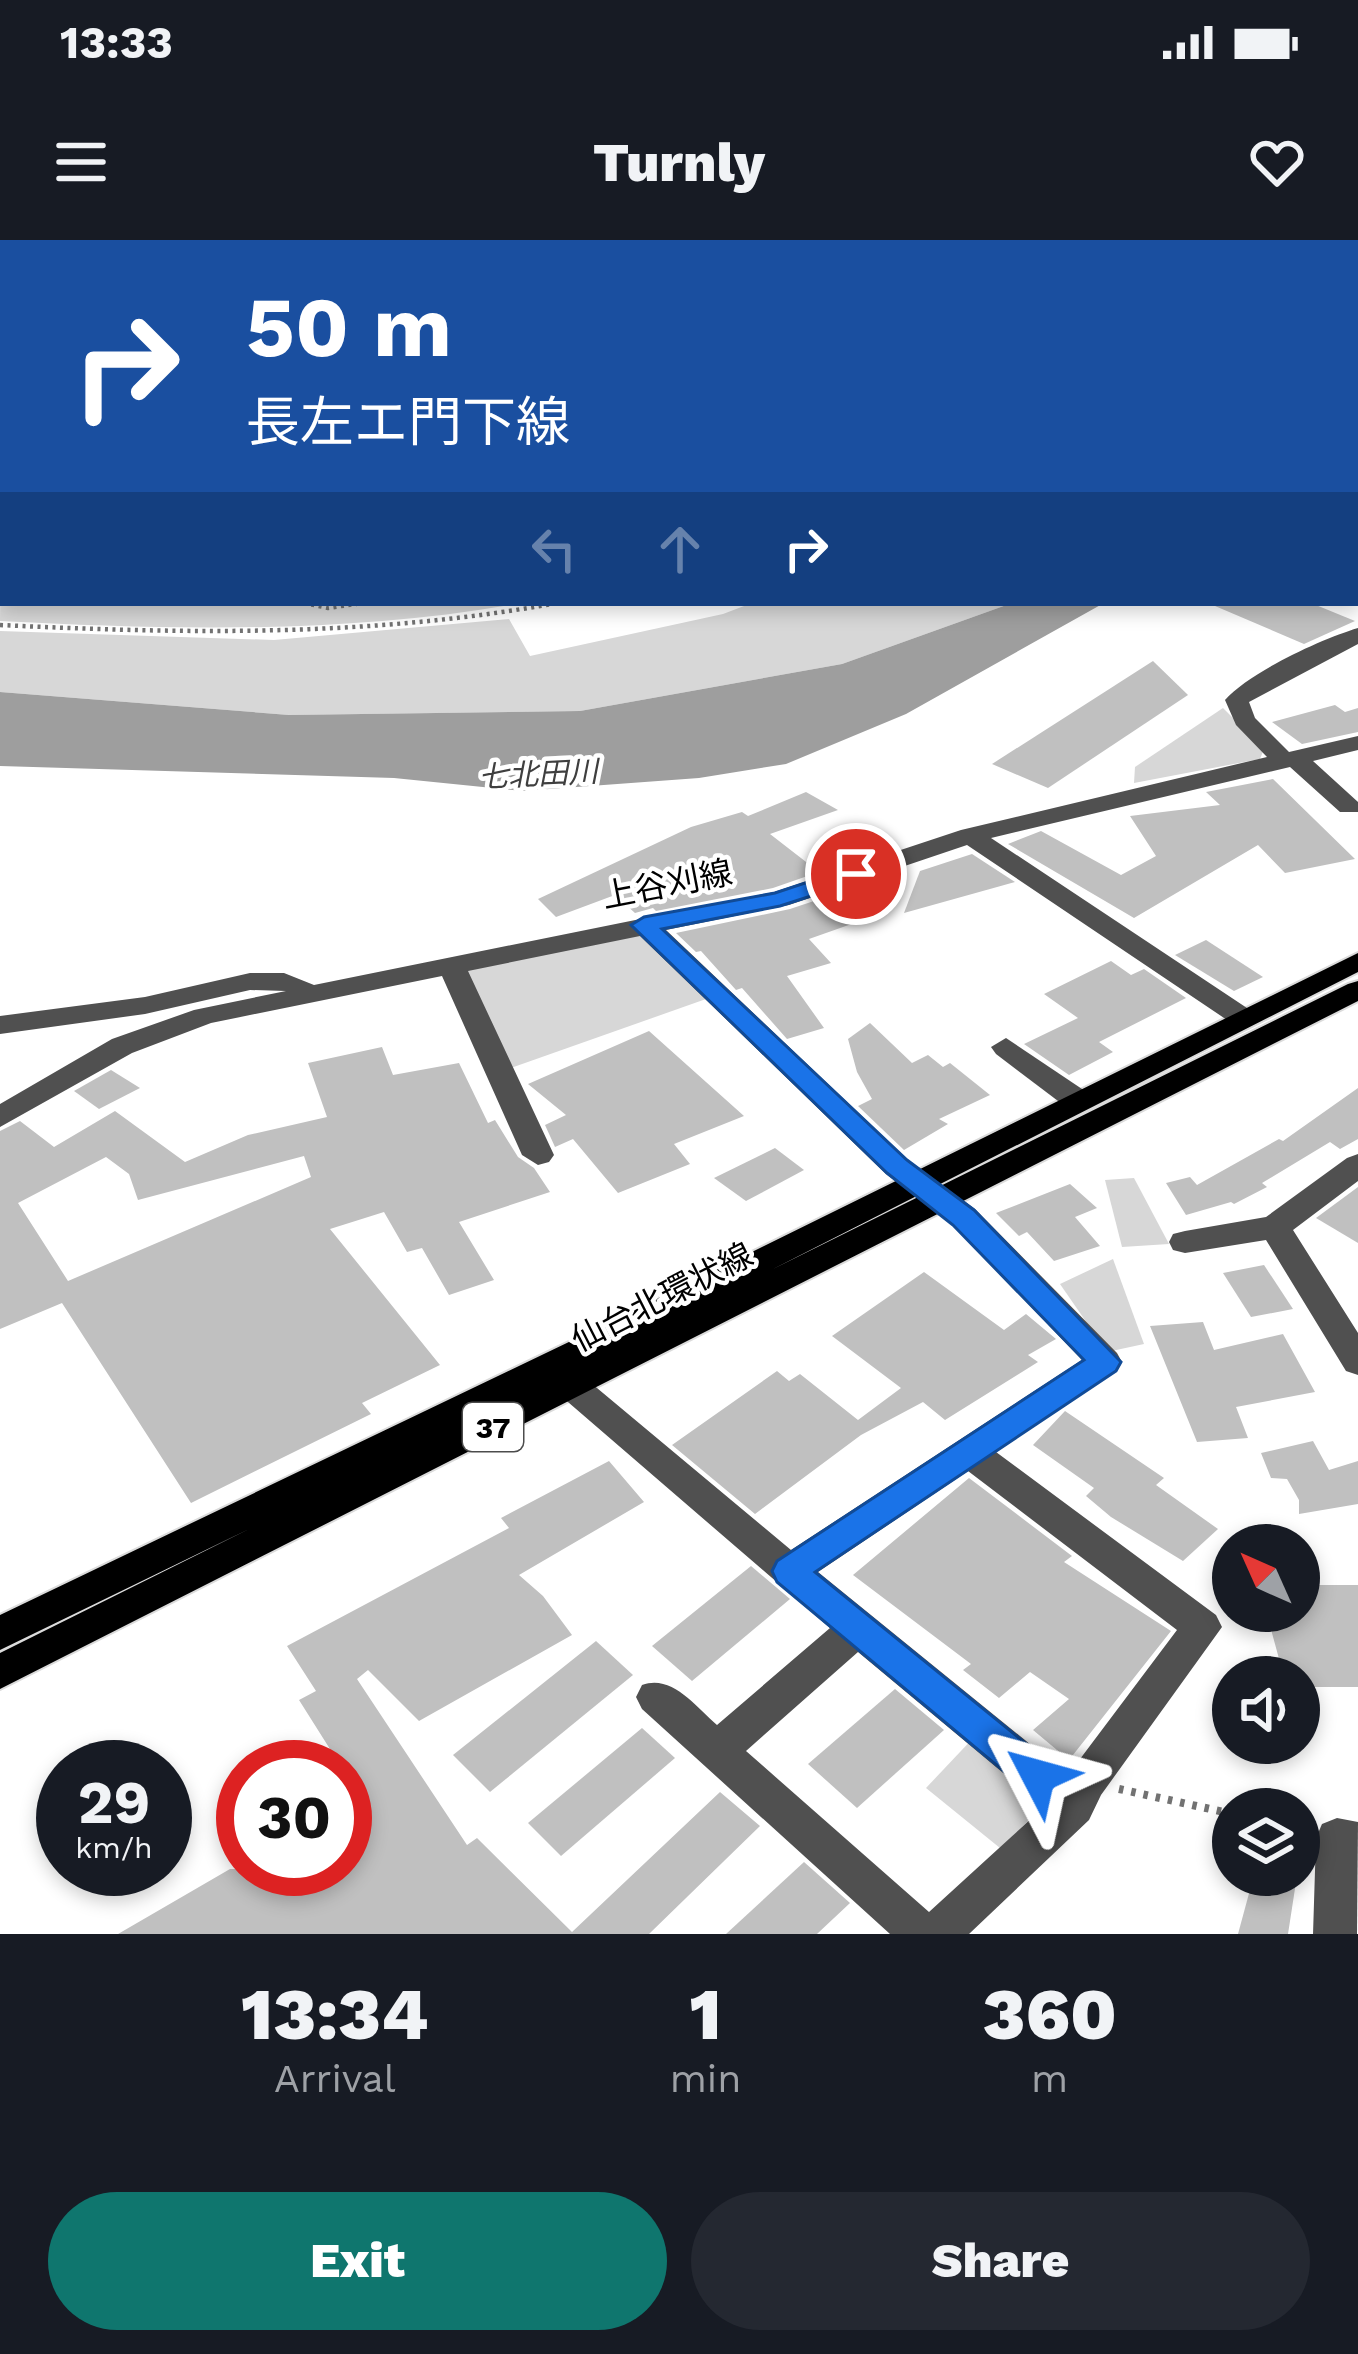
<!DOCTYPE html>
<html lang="en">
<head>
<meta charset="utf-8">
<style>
  :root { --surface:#171b24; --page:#242831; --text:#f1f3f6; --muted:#9ea1a6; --accent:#0f766e }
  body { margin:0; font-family:"Work Sans","Noto Sans JP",sans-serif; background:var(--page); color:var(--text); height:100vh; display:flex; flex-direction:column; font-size:45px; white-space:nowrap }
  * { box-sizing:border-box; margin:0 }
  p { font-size:39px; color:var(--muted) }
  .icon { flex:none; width:66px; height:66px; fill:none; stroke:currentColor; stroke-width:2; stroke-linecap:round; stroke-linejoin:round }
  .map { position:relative; height:1694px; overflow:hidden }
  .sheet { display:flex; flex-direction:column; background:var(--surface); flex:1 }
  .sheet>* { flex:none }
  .banner { position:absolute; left:0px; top:0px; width:1359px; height:366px; box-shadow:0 6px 18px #0003; background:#1a4fa0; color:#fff; overflow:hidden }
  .needle { width:78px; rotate:315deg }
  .tools { position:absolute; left:1212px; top:1284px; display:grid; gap:24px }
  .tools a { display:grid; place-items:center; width:108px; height:108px; border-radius:50%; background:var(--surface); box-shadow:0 6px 18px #0003; font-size:60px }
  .speed { position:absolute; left:36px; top:1500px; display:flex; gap:24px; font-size:60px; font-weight:700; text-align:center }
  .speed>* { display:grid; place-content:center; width:156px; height:156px; border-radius:50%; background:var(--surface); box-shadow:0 6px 18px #0003; line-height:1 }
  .speed small { font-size:30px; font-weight:400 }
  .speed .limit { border:18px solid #d22; background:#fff; color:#111 }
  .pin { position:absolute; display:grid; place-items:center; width:102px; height:102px; color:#fff; margin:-51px; border:6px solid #fff; border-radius:50%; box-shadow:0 3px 12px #0007 }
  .me { position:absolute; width:132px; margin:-66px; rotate:309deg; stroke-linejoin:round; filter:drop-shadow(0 0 9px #0008) }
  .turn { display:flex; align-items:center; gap:42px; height:252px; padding:0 48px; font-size:54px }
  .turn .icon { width:156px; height:156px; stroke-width:2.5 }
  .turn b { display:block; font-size:84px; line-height:102px }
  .lanes { display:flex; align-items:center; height:114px; padding:0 48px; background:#0003; justify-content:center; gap:60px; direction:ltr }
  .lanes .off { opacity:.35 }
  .eta { display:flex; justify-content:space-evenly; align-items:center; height:204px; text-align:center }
  .eta b { font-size:72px; font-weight:800; line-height:84px }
  .cta { display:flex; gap:24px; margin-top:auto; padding:24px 48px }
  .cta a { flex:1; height:138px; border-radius:72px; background:var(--accent); color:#fff; font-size:48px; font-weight:800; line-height:138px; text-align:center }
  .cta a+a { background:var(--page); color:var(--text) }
  .status { display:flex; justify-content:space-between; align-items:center; height:84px; padding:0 60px; background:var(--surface); direction:ltr }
  .status svg { height:33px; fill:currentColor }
  header { display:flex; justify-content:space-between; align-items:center; height:156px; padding:0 48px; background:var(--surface); font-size:54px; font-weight:800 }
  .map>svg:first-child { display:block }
</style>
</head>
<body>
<div class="status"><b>13:33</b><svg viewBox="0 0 49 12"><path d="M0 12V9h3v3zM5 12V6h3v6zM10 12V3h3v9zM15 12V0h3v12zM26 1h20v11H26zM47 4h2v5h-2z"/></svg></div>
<header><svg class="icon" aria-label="menu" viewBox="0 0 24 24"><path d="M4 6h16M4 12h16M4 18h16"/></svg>Turnly<svg class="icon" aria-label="heart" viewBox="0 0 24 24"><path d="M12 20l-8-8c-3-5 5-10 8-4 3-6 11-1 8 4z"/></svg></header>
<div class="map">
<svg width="1358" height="1694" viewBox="0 0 1358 1694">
  <rect width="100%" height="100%" fill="#fff"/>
  <g fill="#d7d7d7">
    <path d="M287 0H1211L272 3Z"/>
    <path d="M3 89V363H521C350 394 173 390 0 381Z"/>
    <path d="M752 363H1012L842 424 580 471 289 475 0 452V391L274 400 509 379 530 416 723 374Z"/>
    <path d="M1223 468 1264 509 1260 519 1134 543 1135 527Z"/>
    <path d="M644 685 706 759 497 833 458 728Z"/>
    <path d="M1134 938 1169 1004 1122 1007 1105 940Z"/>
    <path d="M1113 1019 1144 1104 1107 1112 1060 1044Z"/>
    <path d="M977 1494 1052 1558 1000 1608 926 1548Z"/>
  </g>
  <path fill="#9e9e9e" d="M1012 363H1104L906 474 786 524 699 538 522 551 394 538 0 526V452L289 475 580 471 842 424Z"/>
  <g fill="#c0c0c0" fill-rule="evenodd">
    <path d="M1208 363H1311L1355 381 1304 404Z"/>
    <path d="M1153 421 1188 455 1048 548 992 524Z"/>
    <path d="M1335 465 1345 472 1358 468V492L1302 504 1272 482Z"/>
    <path d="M1273 539 1355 619 1285 633 1258 605 1134 678 1008 604 1041 591 1121 635 1156 616 1130 576 1220 565 1206 552Z"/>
    <path d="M806 552 838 570 770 594 819 632 773 648 656 671 653 668 635 673 615 655 556 677 538 659 691 587 742 572 748 576Z"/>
    <path d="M972 614 1015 642 904 673 920 631Z"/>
    <path d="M844 651 877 675 809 699 831 723 787 736 824 788 787 799 742 748 736 750 701 711 696 712 676 693 790 669Z"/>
    <path d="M1206 700 1263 737 1234 751 1175 715Z"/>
    <path d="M1111 721 1131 735 1144 729 1186 758 1099 802 1113 812 1069 835 1024 804 1078 778 1044 754Z"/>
    <path d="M870 783 912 823 928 815 943 827 950 823 990 855 939 879 948 884 904 910 858 866 872 859 857 832 848 799Z"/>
    <path d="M649 791 744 876 674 904 690 924 618 953 573 899 555 907 545 885 566 875 528 844Z"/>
    <path d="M382 807 393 835 459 823 488 883 495 880 518 917 534 928 550 952 459 982 494 1040 449 1055 422 1008 407 1012 384 972 330 989 440 1125 362 1163 371 1174 191 1263 62 1063 0 1089V891L20 881 54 907 115 871 185 922 248 895 327 877 308 823ZM304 916 311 937 68 1041 18 963 106 917 129 934 138 960Z"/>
    <path d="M111 830 140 848 99 869 74 851Z"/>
    <path d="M1358 848V899L1340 909 1330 902 1262 943 1267 947 1234 964 1231 962 1186 975 1166 943 1190 937 1197 945 1279 899 1283 901Z"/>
    <path d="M775 908 804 930 746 961 714 938Z"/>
    <path d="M1070 944 1097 968 1075 977 1100 1006 1054 1021 1027 992 1019 996 996 973Z"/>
    <path d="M1358 947V1003L1316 978Z"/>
    <path d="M1264 1025 1293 1069 1251 1077 1223 1033Z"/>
    <path d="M924 1032 1004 1090 1026 1074 1056 1099 1028 1115 1038 1122 945 1180 923 1162 861 1195 755 1274 672 1205 777 1131 789 1141 800 1134 858 1180 901 1148 832 1096Z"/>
    <path d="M1203 1082 1214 1110 1283 1094 1315 1152 1236 1167 1248 1198 1197 1202 1150 1086Z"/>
    <path d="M1065 1171 1164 1238 1156 1245 1218 1289 1183 1321 1111 1277 1086 1256 1094 1248 1033 1205Z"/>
    <path d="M1313 1201 1329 1230 1358 1221V1264L1299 1274V1260L1287 1239 1271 1238 1261 1213Z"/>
    <path d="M609 1221 644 1262 519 1335 543 1356 572 1395 419 1481 368 1430 357 1439 467 1605 477 1598 572 1692 720 1552 760 1586 649 1694H118L230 1629H345V1563L359 1555 299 1460 316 1451 287 1406 509 1288 501 1278Z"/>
    <path d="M969 1238 1072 1316 1064 1322 1171 1391 1069 1520 1033 1490 1069 1459 1030 1432 999 1458 963 1430 971 1424 853 1335Z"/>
    <path d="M751 1326 790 1359 692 1441 652 1406Z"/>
    <path d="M1299 1345H1358V1447H1299V1437H1284L1266 1371H1299Z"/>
    <path d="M596 1401 633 1435 490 1552 453 1515Z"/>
    <path d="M895 1449 944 1490 857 1568 808 1524Z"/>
    <path d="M642 1488 675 1518 561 1616 528 1583Z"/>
    <path d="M804 1622 850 1663 817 1694H726Z"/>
    <path d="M1254 1635 1296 1642 1288 1694H1238Z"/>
  </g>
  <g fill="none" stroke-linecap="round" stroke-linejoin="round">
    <g stroke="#dbdbdb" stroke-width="4">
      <path id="major" d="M1358 713V732L773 1029 1348 744 1358 741V761L0 1449V1413L249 1289 0 1410V1375L598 1088Z"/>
    </g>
    <g stroke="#727272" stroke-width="3" stroke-dasharray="1.5 3" stroke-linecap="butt">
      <path d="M466 0 479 3"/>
      <path d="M692 0 698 3"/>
      <path d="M0 246 3 240"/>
    </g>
    <g stroke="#727272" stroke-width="4.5" stroke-dasharray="3 4.5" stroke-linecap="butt">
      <path d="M304 363 328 368 362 363"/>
      <path d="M0 385C188 394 371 397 557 363"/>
    </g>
    <path stroke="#727272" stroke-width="8" stroke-dasharray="4.5 8" stroke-linecap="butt" d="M1119 1549 1233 1574"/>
    <g fill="#505050" fill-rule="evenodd">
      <path d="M6 0H27L4 3Z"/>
      <path d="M126 0H151L124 3Z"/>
      <path d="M437 0H453L436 3Z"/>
      <path d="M3 33V43L0 44V34Z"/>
      <path d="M1358 388V404L1249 462 1255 478 1289 512 1358 496V510L1313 521 1358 562V572H1340L1290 527 991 598 1253 772 1257 778 1253 784H1233L967 605 789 665 666 690 908 920 975 969 1117 1113 1122 1122 1117 1131 996 1212 1216 1375 1222 1387 1101 1555 1089 1580 969 1694H890L642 1469 636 1457 642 1445C672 1434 695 1466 717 1485L830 1388 561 1156 555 1147 561 1138 573 1134 585 1138 791 1310 1082 1120 953 985 886 934 640 696 468 731 554 915 549 922 538 925 522 915 442 736 211 783 132 813 0 887V864L112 799 194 770 286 751 250 750 145 774 0 794V776L145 757 250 733H284L314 745 774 652 961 590 1267 517 1236 485 1225 460C1250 432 1321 399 1358 388ZM968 1231 1177 1390 1068 1535 818 1332ZM858 1412 1044 1567 929 1672 746 1511Z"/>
      <path d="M1006 798 1088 853 1092 860 1088 867H1066L996 814 991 807Z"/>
      <path d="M1358 914V941L1293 990 1358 1093V1135L1346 1131 1266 1000 1185 1013 1173 1010 1169 1002 1173 994 1185 991 1266 977 1347 918Z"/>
      <path d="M1337 1578 1358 1582 1357 1694H1313L1316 1598 1322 1584Z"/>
    </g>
    <use href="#major" fill="#000" fill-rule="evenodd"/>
    <g stroke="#000" stroke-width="9">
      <path id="rail" d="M703 0 713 3"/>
    </g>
    <use href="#rail" stroke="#fff" stroke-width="6" stroke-dasharray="16" stroke-linecap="butt"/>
  </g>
  <path fill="#1a73e8" stroke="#114b97" stroke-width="3" d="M856 626 864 629V639L780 666 662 689 907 920 974 970 1121 1122 1116 1131 815 1332 1051 1524 1057 1536 1051 1548 1038 1553 1024 1548 777 1342 772 1331 777 1321 1084 1120 953 985 887 933 631 685 644 677 775 653Z"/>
  <g text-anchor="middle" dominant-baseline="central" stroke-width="9" stroke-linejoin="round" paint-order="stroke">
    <g font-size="30" font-style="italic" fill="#3f3f3f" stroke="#fff">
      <text transform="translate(538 534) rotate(-3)">七北田川</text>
    </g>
    <rect fill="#fff" stroke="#4c4c4c" stroke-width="3" x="463" y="1163" width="60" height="48" rx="9"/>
    <g font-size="30" font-weight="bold" fill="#000">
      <text x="493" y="1187">37</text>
    </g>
    <g font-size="33" fill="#000" stroke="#fff">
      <text transform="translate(667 644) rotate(-11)">上谷刈線</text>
      <text transform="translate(662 1057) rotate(-27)">仙台北環状線</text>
    </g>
  </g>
</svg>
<div class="tools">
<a><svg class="needle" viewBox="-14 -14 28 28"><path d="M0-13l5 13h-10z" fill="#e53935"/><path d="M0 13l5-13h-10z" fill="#9ea1a6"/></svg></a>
<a><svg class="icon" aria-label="sound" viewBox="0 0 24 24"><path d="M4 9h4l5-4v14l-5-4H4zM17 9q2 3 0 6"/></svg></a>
<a><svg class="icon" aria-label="layers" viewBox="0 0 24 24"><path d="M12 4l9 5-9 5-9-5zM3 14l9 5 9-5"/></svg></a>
</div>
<div class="speed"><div>29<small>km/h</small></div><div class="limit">30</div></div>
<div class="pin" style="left:856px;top:634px;background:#d93025"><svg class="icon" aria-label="arrive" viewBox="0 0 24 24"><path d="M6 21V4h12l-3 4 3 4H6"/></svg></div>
<svg class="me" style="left:1038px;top:1536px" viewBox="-20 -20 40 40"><path d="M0-17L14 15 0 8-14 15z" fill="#1a73e8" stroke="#fff" stroke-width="4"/></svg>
<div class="banner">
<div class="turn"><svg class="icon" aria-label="right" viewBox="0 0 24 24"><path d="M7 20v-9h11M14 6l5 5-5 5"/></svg><div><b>50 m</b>長左エ門下線</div></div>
<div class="lanes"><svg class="icon off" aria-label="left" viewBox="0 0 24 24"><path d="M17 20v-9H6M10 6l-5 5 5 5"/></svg><svg class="icon off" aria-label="ahead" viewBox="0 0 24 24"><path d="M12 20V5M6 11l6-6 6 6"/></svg><svg class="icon" aria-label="right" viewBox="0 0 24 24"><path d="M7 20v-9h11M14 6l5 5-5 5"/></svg></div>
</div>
</div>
<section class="sheet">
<div class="eta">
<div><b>13:34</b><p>Arrival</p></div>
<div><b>1</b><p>min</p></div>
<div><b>360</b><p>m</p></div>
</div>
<div class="cta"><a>Exit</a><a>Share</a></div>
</section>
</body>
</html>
